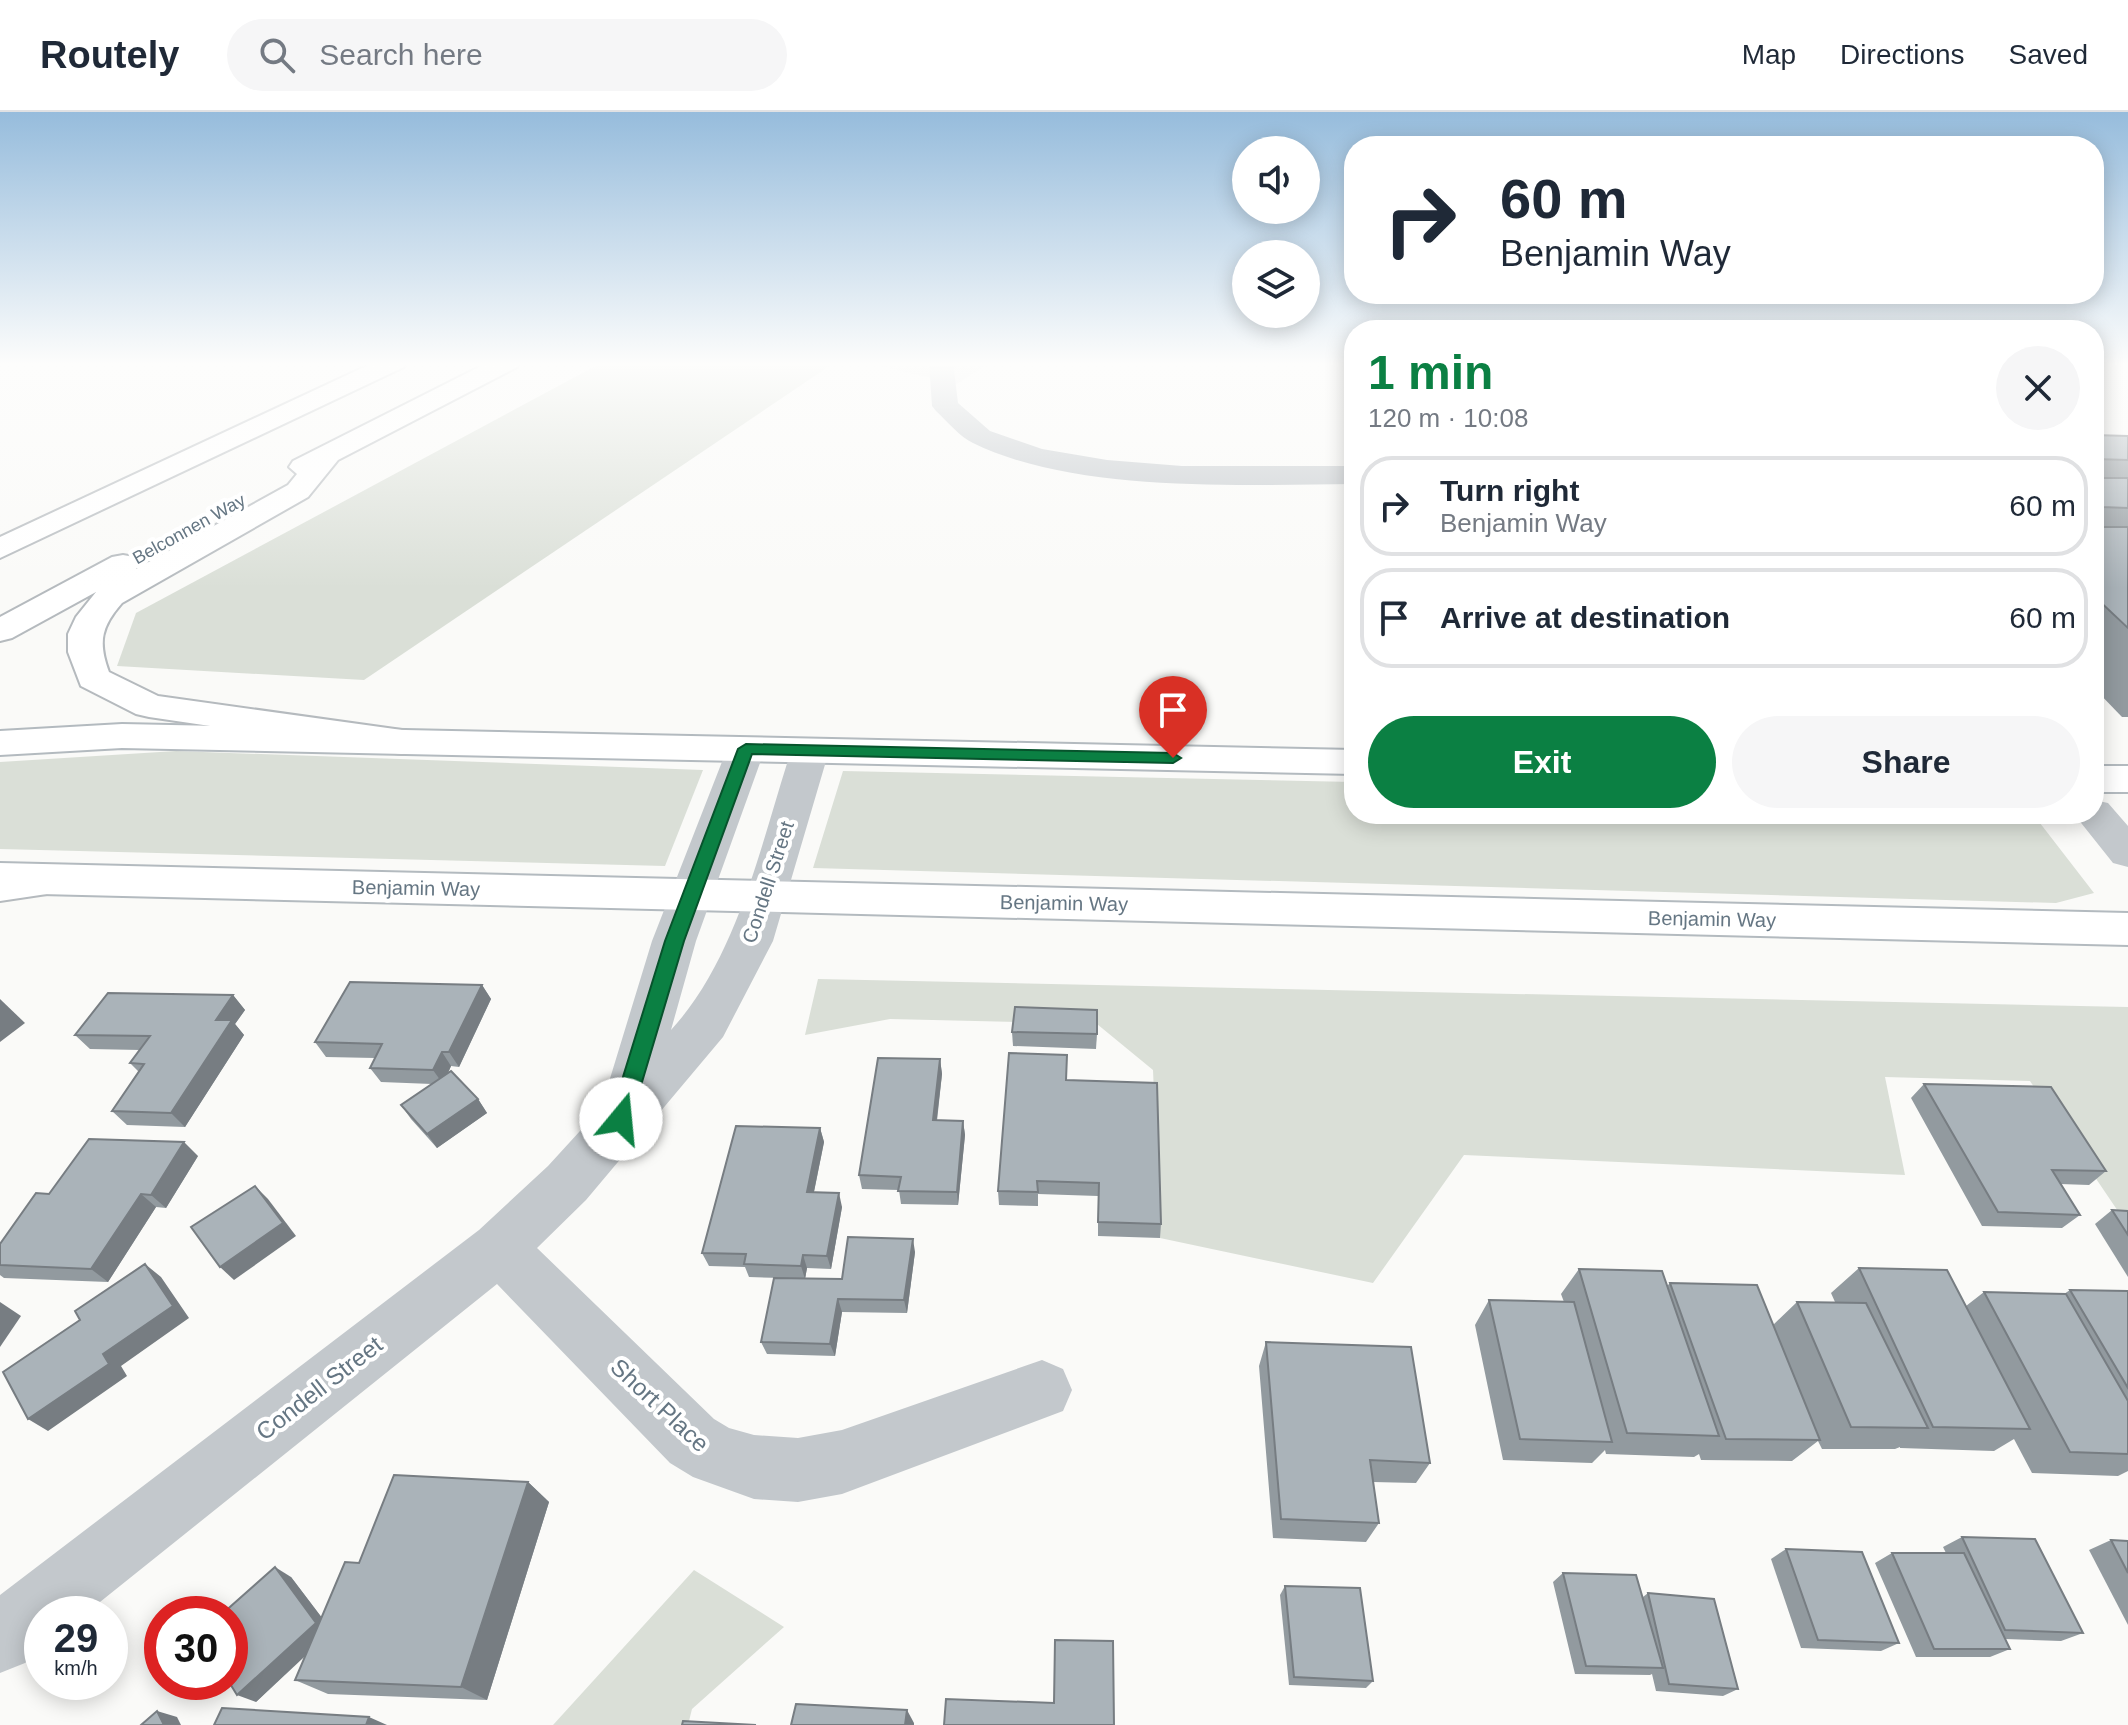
<!DOCTYPE html>
<html lang="en">
<head>
<meta charset="utf-8">
<style>
  :root { --surface:#fff; --page:#f6f6f7; --text:#1f2937; --muted:#747a83; --line:#e0e1e3; --accent:#0b8043 }
  body { margin:0; font-family:Helvetica,sans-serif; background:var(--page); color:var(--text); height:100vh; display:flex; flex-direction:column; font-size:30px; white-space:nowrap }
  * { box-sizing:border-box; margin:0 }
  p { font-size:26px; color:var(--muted) }
  .icon { flex:none; width:44px; height:44px; fill:none; stroke:currentColor; stroke-width:2; stroke-linecap:round; stroke-linejoin:round }
  .map { position:relative; flex:1; overflow:hidden }
  .side { position:absolute; left:1344px; top:208px; width:760px; height:504px; display:flex; flex-direction:column; background:var(--surface); border-radius:32px; box-shadow:0 4px 20px #0003 }
  .side>* { flex:none }
  .hud { position:absolute; left:1344px; top:24px; width:760px; height:168px; border-radius:32px; box-shadow:0 4px 20px #0003; background:#fff; color:var(--text); overflow:hidden }
  .buttons { position:absolute; left:1232px; top:24px; display:grid; gap:16px }
  .buttons a { display:grid; place-items:center; width:88px; height:88px; border-radius:50%; background:var(--surface); box-shadow:0 4px 20px #0003; font-size:40px }
  .speed { position:absolute; left:24px; top:1484px; display:flex; gap:16px; font-size:40px; font-weight:700; text-align:center }
  .speed>* { display:grid; place-content:center; width:104px; height:104px; border-radius:50%; background:var(--surface); box-shadow:0 4px 20px #0003; line-height:1 }
  .speed small { font-size:20px; font-weight:400 }
  .speed .limit { border:12px solid #d22; background:#fff; color:#111 }
  .pin { position:absolute; display:grid; place-items:center; width:68px; height:68px; color:#fff; margin:-82px -34px; border-radius:50% 50% 50% 0; rotate:-45deg; box-shadow:0 0 8px #0007 }
  .pin .icon { rotate:45deg }
  .me { position:absolute; width:88px; margin:-44px; rotate:17deg; stroke-linejoin:round; filter:drop-shadow(0 0 6px #0008) }
  .turn { display:flex; align-items:center; gap:28px; height:168px; padding:0 24px; font-size:36px }
  .turn .icon { width:104px; height:104px; stroke-width:2.5 }
  .turn b { display:block; font-size:56px; line-height:68px }
  .round { display:grid; place-items:center; flex:none; width:84px; height:84px; border-radius:42px; background:var(--page) }
  .overview { display:flex; align-items:center; justify-content:space-between; height:136px; padding:0 24px }
  h1 { font-size:48px; font-weight:700; line-height:60px; color:var(--accent) }
  .cta { display:flex; gap:16px; margin-top:auto; padding:16px 24px }
  .cta a { flex:1; height:92px; border-radius:48px; background:var(--accent); color:#fff; font-size:32px; font-weight:700; line-height:92px; text-align:center }
  .cta a+a { background:var(--page); color:var(--text) }
  ul { padding:0; list-style:none }
  li { display:flex; align-items:center; gap:24px; height:100px; margin:0 16px 12px; padding:0 8px; border:4px solid var(--line); border-radius:32px }
  li div { flex:1 }
  li b { display:block; font-size:30px }
  li em { font-style:normal }
  header { display:flex; align-items:center; gap:48px; box-sizing:border-box; height:112px; padding:0 40px; background:var(--surface); border-bottom:2px solid var(--line) }
  header strong { font-size:38px }
  nav { display:flex; gap:44px; margin-inline-start:auto; font-size:28px }
  .search { width:560px; height:72px; background:var(--page); display:flex; align-items:center; gap:20px; box-sizing:border-box; padding:0 28px; border-radius:44px; color:var(--muted); font-size:30px }
  .map>svg:first-child { display:block }
</style>
</head>
<body>
<header>
<strong>Routely</strong>
<div class="search"><svg class="icon" aria-label="search" viewBox="0 0 24 24"><circle cx="10" cy="10" r="6"/><path d="M15 15l6 6"/></svg>Search here</div>
<nav><a>Map</a><a>Directions</a><a>Saved</a></nav>
</header>
<div class="map">
<svg width="2128" height="1613" viewBox="0 0 2128 1613">
  <rect width="100%" height="100%" fill="#fafaf8"/>
  <path fill="#e8e9e9" d="M862 250H990L957 272Z"/>
  <g fill="#dadfd7">
    <path d="M603 250H815L831 253 364 568 117 554 136 501Z"/>
    <path d="M176 639 703 658 665 754 0 737V650Z"/>
    <path d="M843 659 1354 670V702H2033L2094 781 2056 791 813 756Z"/>
    <path d="M818 867 2128 895V1114L2030 969 1885 965 1905 1063 1464 1043 1373 1171 1160 1126 1153 958 1097 912 890 907 805 923Z"/>
    <path d="M694 1458 784 1515 692 1597 688 1613H553Z"/>
  </g>
  <g fill="none" stroke-linecap="round" stroke-linejoin="round">
    <g stroke="#b3babf" stroke-width="4">
      <g id="secondary">
        <path d="M122 612 1354 638V662L122 636 0 643V619Z"/>
        <rect x="2094" y="654" width="34" height="26"/>
        <path d="M0 751 2128 801V833L0 781Z"/>
      </g>
    </g>
    <g stroke="#b5babe" stroke-width="4">
      <g id="primary">
        <path d="M375 250H407L404 255 0 446V425Z"/>
        <path d="M489 250H520L517 255 338 348 308 385 122 491C101 515 98 530 109 560L158 584 402 618 415 622 421 630 415 638 402 642 149 605 136 602 81 574 68 540V522L76 505 96 480 12 526 0 529V505L112 445 123 443 134 445 139 452 136 457 288 373 297 362 289 355 293 349Z"/>
        <path d="M52 753 67 757 73 768 67 779 0 789V759Z"/>
      </g>
    </g>
    <g fill="#c3c8cc" fill-rule="evenodd">
      <path d="M929 250H953L958 291 990 319 1042 337 1107 348 1182 354H1354V372C1241 373 1075 381 973 331 960 325 947 309 936 299L932 294Z"/>
      <path d="M746 625 759 629 765 637 696 829 671 918C738 845 761 731 791 639L797 630 810 627 823 630 829 639 773 829 723 925 586 1088 537 1136 714 1307 729 1316 754 1323 798 1326 842 1318 1042 1248 1063 1257 1072 1278 1063 1299 842 1382 798 1390 754 1387 693 1365 670 1351 497 1172 85 1502H42V1537L25 1551 0 1561V1483L479 1118 548 1054 601 996 652 829 727 637 733 629Z"/>
      <path d="M2094 688 2108 691 2128 714V755L2113 751 2074 702H2094Z"/>
    </g>
    <use href="#secondary" fill="#fff" fill-rule="evenodd"/>
    <use href="#primary" fill="#fff" fill-rule="evenodd"/>
  </g>
  <g fill="#929a9f">
    <path d="M2094 323 2128 324V605H2122L2094 576Z"/>
    <path d="M482 873 491 887 459 955 451 954 448 961 478 987 487 1001 437 1036 411 1007 401 993 432 972 381 970 370 956 375 946 326 945 315 930Z"/>
    <path d="M233 883 245 898 235 912 244 923 185 1015 127 1013 112 999 139 960 130 951 140 938 90 937 75 923Z"/>
    <path d="M1012 920 1097 922 1096 937 1013 934Z"/>
    <path d="M940 947 942 962 937 1009H963L965 1023 958 1093 901 1092 899 1078 862 1077 859 1063Z"/>
    <path d="M1066 968 1161 1112 1160 1126 1098 1124V1084L1038 1082V1094L999 1093 998 1079Z"/>
    <path d="M1924 972 2106 1059 2089 1073 2060 1072 2080 1103 2062 1116 1982 1114 1911 986Z"/>
    <path d="M820 1016 824 1030 814 1080 842 1095 831 1157 807 1156 805 1167H842L915 1140 907 1201 842 1200 835 1244 767 1242 761 1230 782 1166 749 1165 745 1155 709 1154 702 1141Z"/>
    <path d="M198 1044 166 1096 156 1095 108 1170 4 1166 0 1163V1153L49 1082Z"/>
    <path d="M2112 1098 2128 1099V1165L2095 1112Z"/>
    <path d="M1859 1156 1966 1194 1984 1180 2064 1182 2070 1178 2128 1179V1359L2118 1364 2032 1361 2014 1327 1994 1339 1900 1336V1335L1895 1337H1822L1818 1329 1792 1349 1701 1348 1699 1342 1694 1345 1606 1342 1605 1338 1592 1351 1503 1348 1475 1213 1489 1188 1564 1190 1561 1182 1579 1157 1667 1174 1670 1171 1773 1213 1797 1190H1835L1831 1181Z"/>
    <path d="M1266 1230 1430 1351 1416 1371 1373 1370 1379 1411 1366 1430 1273 1426 1259 1254Z"/>
    <path d="M528 1370 549 1390 487 1588 328 1582 295 1568 306 1542 256 1590 291 1465 322 1506 359 1451Z"/>
    <path d="M1962 1425 2083 1521 2061 1529 2005 1527 2010 1537 1990 1545H1916L1875 1451 1892 1441H1946L1943 1435Z"/>
    <path d="M2111 1428 2128 1429V1513L2089 1438Z"/>
    <path d="M1786 1437 1899 1531 1881 1539 1801 1536 1771 1447Z"/>
    <path d="M1563 1461 1643 1485 1648 1481 1738 1577 1723 1584 1656 1579 1652 1562 1650 1563 1575 1562 1553 1470Z"/>
    <path d="M1285 1474 1373 1569 1366 1576 1289 1573 1280 1483Z"/>
  </g>
  <g fill="#777d82">
    <path d="M482 873 491 887 459 955 449 940Z"/>
    <path d="M233 883 245 898 235 912 244 923 185 1015 171 1001 216 908Z"/>
    <path d="M0 887 25 911 0 930Z"/>
    <path d="M442 940 451 954 443 972 433 958Z"/>
    <path d="M940 947 942 962 935 1022 933 1008Z"/>
    <path d="M478 987 487 1001 437 1036 427 1022Z"/>
    <path d="M963 1009 965 1023 958 1093 957 1080Z"/>
    <path d="M820 1016 824 1030 811 1094 807 1080Z"/>
    <path d="M184 1030 198 1044 166 1096 151 1083Z"/>
    <path d="M255 1074 268 1087 296 1124 234 1168 220 1155Z"/>
    <path d="M839 1081 842 1095 831 1157 827 1144Z"/>
    <path d="M141 1082 156 1095 108 1170 91 1157Z"/>
    <path d="M913 1127 915 1140 907 1201 904 1188Z"/>
    <path d="M803 1143 807 1156 805 1167 801 1154Z"/>
    <path d="M145 1152 161 1165 189 1206 121 1254 127 1264 48 1319 28 1307 103 1242Z"/>
    <path d="M838 1187 842 1200 835 1244 830 1232Z"/>
    <path d="M0 1190 21 1204 0 1235Z"/>
    <path d="M528 1370 549 1390 487 1588 461 1575Z"/>
    <path d="M275 1455 291 1465 332 1519 256 1590 237 1583Z"/>
    <path d="M907 1598 914 1611V1613H905Z"/>
    <path d="M157 1599 177 1605 181 1613H164Z"/>
    <path d="M369 1605 387 1613H366Z"/>
  </g>
  <g fill="#aab3b9" stroke="#777d82" stroke-width="2">
    <path d="M2094 323 2128 324V348L2094 347Z"/>
    <path d="M2094 366H2128V396L2102 395 2094 388Z"/>
    <path d="M2094 415H2128V516L2094 484Z"/>
    <path d="M350 870 482 873 449 940H442L433 958 370 956 382 932 315 930Z"/>
    <path d="M108 881 233 883 216 908H232L171 1001 112 999 144 952 130 951 150 924 75 923Z"/>
    <path d="M1015 895 1097 898V922L1012 920Z"/>
    <path d="M1009 941 1067 943 1066 968 1157 971 1161 1112 1098 1110 1099 1071 1037 1069 1038 1080 998 1079Z"/>
    <path d="M878 946 940 947 933 1008 963 1009 957 1080 898 1079 901 1065 859 1063Z"/>
    <path d="M451 959 478 987 427 1022 401 993Z"/>
    <path d="M1924 972 2051 975 2106 1059 2052 1058 2080 1103 1998 1100Z"/>
    <path d="M736 1014 820 1016 807 1080 839 1081 827 1144 803 1143 801 1154 744 1152 746 1142 702 1141Z"/>
    <path d="M89 1027 184 1030 151 1083 141 1082 91 1157 0 1153V1132L36 1081 49 1082Z"/>
    <path d="M255 1074 283 1111 220 1155 191 1115Z"/>
    <path d="M2112 1098 2128 1099V1123Z"/>
    <path d="M848 1125 913 1127 904 1188 838 1187 830 1232 761 1230 774 1166 842 1167Z"/>
    <path d="M145 1152 173 1194 103 1242 109 1252 28 1307 3 1260 80 1208 75 1199Z"/>
    <path d="M1859 1156 1947 1158 2030 1317 1933 1315Z"/>
    <path d="M1579 1157 1662 1159 1719 1324 1627 1321Z"/>
    <path d="M1670 1171 1757 1173 1820 1328 1726 1327Z"/>
    <path d="M2070 1178 2128 1179V1276Z"/>
    <path d="M1984 1180 2066 1182 2128 1289V1342L2070 1340Z"/>
    <path d="M1489 1188 1574 1190 1612 1330 1520 1327Z"/>
    <path d="M1797 1190 1866 1191 1928 1316 1851 1315Z"/>
    <path d="M1266 1230 1411 1235 1430 1351 1370 1348 1379 1411 1281 1407Z"/>
    <path d="M394 1363 528 1370 461 1575 295 1568 345 1450 359 1451Z"/>
    <path d="M1962 1425 2035 1427 2083 1521 2005 1518Z"/>
    <path d="M2111 1428 2128 1429V1461Z"/>
    <path d="M1786 1437 1862 1440 1899 1531 1818 1528Z"/>
    <path d="M1892 1441H1964L2010 1537H1934Z"/>
    <path d="M275 1455 316 1511 237 1583 229 1570H230V1502H222Z"/>
    <path d="M1563 1461 1636 1463 1663 1556 1586 1554Z"/>
    <path d="M1285 1474 1360 1476 1373 1569 1294 1565Z"/>
    <path d="M1648 1481 1714 1487 1738 1577 1669 1572Z"/>
    <path d="M1055 1528 1113 1529 1114 1613H944L946 1587 1054 1591Z"/>
    <path d="M796 1592 907 1598 905 1613H791Z"/>
    <path d="M222 1596 369 1605 366 1613H214Z"/>
    <path d="M157 1599 164 1613H141Z"/>
    <path d="M683 1609 756 1613H682Z"/>
  </g>
  <linearGradient id="sky" x2="0" y2="1"><stop stop-color="#96bcdc"/><stop offset="0.53" stop-color="#fdfdfc"/><stop offset="1" stop-color="#fdfdfc" stop-opacity="0"/></linearGradient>
  <rect width="2128" height="476" fill="url(#sky)"/>
  <path fill="#0b8043" stroke="#07532c" stroke-width="2" d="M746 632 1173 641 1181 646 1173 651 752 642 684 829 631 1007 628 1013 621 1016 613 1013 610 1007 665 829 738 637Z"/>
  <g text-anchor="middle" dominant-baseline="central" stroke-width="8" stroke-linejoin="round" paint-order="stroke">
    <g font-size="18" fill="#657683" stroke="#fff">
      <text transform="translate(189 417) rotate(-29)">Belconnen Way</text>
    </g>
    <g font-size="20" fill="#657683" stroke="#fff">
      <text transform="translate(768 770) rotate(-72)">Condell Street</text>
      <text transform="translate(416 776) rotate(1)">Benjamin Way</text>
      <text transform="translate(1064 791) rotate(1)">Benjamin Way</text>
      <text transform="translate(1712 807) rotate(1)">Benjamin Way</text>
    </g>
    <g font-size="24" fill="#657683" stroke="#fff">
      <text transform="translate(319 1276) rotate(-38)">Condell Street</text>
      <text transform="translate(660 1293) rotate(43)">Short Place</text>
    </g>
  </g>
</svg>
<div class="buttons">
<a><svg class="icon" aria-label="sound" viewBox="0 0 24 24"><path d="M4 9h4l5-4v14l-5-4H4zM17 9q2 3 0 6"/></svg></a>
<a><svg class="icon" aria-label="layers" viewBox="0 0 24 24"><path d="M12 4l9 5-9 5-9-5zM3 14l9 5 9-5"/></svg></a>
</div>
<div class="speed"><div>29<small>km/h</small></div><div class="limit">30</div></div>
<div class="pin" style="left:1173px;top:646px;background:#d93025"><svg class="icon" aria-label="arrive" viewBox="0 0 24 24"><path d="M6 21V4h12l-3 4 3 4H6"/></svg></div>
<svg class="me" style="left:621px;top:1007px" viewBox="-20 -20 40 40"><circle r="19" fill="#fff"/><path d="M0-13L10 11 0 6-10 11z" fill="#0b8043"/></svg>
<div class="hud">
<div class="turn"><svg class="icon" aria-label="right" viewBox="0 0 24 24"><path d="M7 20v-9h11M14 6l5 5-5 5"/></svg><div><b>60 m</b>Benjamin Way</div></div>
</div>
<section class="side">
<div class="overview"><div><h1>1 min</h1><p>120 m · 10:08</p></div><a class="round"><svg class="icon" aria-label="close" viewBox="0 0 24 24"><path d="M6 6l12 12M18 6L6 18"/></svg></a></div>
<ul>
<li><svg class="icon" aria-label="right" viewBox="0 0 24 24"><path d="M7 20v-9h11M14 6l5 5-5 5"/></svg><div><b>Turn right</b><p>Benjamin Way</p></div><em>60 m</em></li>
<li><svg class="icon" aria-label="arrive" viewBox="0 0 24 24"><path d="M6 21V4h12l-3 4 3 4H6"/></svg><div><b>Arrive at destination</b></div><em>60 m</em></li>
</ul>
<div class="cta"><a>Exit</a><a>Share</a></div>
</section>
</div>
</body>
</html>
